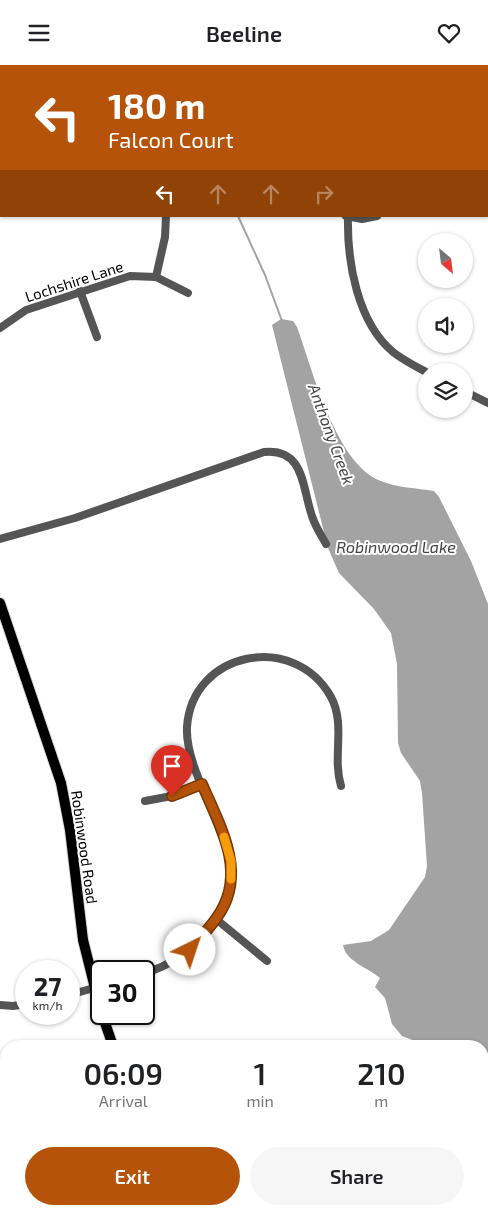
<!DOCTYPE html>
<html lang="en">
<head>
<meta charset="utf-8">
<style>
  :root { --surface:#fff; --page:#f6f6f6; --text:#202124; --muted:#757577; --accent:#b45309 }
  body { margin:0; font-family:"Exo 2",sans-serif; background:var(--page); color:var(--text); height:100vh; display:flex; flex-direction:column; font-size:19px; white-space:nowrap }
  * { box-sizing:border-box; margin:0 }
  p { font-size:16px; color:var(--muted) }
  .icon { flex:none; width:28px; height:28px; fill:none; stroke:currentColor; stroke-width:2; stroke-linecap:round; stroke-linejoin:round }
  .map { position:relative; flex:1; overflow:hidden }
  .side { position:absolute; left:0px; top:975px; width:489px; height:175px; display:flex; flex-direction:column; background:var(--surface); border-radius:20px 20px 0 0; box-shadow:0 1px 4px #0004 }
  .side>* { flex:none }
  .guide { position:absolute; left:0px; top:0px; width:489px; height:152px; box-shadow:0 1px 4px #0004; background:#b45309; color:#fff; overflow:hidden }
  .needle { width:32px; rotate:152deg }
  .tools { position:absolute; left:418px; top:168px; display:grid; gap:10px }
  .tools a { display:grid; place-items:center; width:55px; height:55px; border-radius:50%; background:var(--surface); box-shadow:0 1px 4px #0004; font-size:25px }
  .speed { position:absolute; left:15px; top:895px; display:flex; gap:10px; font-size:25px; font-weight:700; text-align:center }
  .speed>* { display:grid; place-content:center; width:65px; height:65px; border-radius:50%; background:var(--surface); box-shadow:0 1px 4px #0004; line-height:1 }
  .speed small { font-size:12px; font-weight:400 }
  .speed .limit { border:2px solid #111; border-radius:8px; background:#fff; color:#111 }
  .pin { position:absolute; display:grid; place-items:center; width:42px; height:42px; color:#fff; margin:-51px -21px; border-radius:50% 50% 50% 0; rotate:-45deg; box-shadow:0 0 5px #0007 }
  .pin .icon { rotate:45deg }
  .me { position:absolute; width:55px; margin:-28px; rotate:41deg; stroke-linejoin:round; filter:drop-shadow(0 0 4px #0008) }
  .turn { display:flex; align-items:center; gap:18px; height:105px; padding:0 25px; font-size:22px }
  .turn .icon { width:65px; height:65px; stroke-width:2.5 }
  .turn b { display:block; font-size:35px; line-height:42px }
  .lanes { display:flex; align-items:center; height:48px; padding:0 25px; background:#0003; justify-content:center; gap:25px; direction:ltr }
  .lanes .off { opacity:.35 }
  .eta { display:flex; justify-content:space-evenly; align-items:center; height:85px; text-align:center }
  .eta b { font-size:30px; font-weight:600; line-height:35px }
  .cta { display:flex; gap:10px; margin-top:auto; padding:10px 25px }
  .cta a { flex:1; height:58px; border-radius:30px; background:var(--accent); color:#fff; font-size:20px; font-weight:600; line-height:58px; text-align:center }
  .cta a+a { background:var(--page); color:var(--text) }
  header { display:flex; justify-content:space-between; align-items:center; height:65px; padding:0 25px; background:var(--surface); font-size:22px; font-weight:600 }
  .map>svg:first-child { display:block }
</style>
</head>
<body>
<header><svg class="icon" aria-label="menu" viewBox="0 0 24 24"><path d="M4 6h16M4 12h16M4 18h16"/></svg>Beeline<svg class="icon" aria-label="heart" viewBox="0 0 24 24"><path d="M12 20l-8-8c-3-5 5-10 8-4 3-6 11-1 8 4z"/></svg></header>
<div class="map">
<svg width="488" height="1150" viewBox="0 0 488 1150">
  <rect width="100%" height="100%" fill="#fff"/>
  <path fill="#a3a3a3" d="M281 254 293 256 297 262C312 303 336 400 381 416 397 423 417 423 434 426L439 432 471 496 488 539V1022L483 1018 482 981H448L435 975 415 976 402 971 392 959 385 933 375 922 380 913C369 903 346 897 343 880L371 876 389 865 425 812 427 801 422 728 420 716 401 688 398 678 397 599 391 568 374 544 339 508 328 483 272 260Z"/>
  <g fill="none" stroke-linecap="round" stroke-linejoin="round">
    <g stroke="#a3a3a3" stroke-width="2">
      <path d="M189 0V1"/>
      <path d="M238 151 265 210 282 256"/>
    </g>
    <g stroke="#dbdbdb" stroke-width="12">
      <g id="major">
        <path d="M0 538 61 718 70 765 83 875 101 947"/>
        <path d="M102 949 113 981"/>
        <path d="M204 1144 208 1150"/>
      </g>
    </g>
    <g stroke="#555" stroke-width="8">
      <path d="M108 0V1"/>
      <path d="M262 0V1"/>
      <path d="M0 34 1 33"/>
      <path d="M0 89 1 90"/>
      <path d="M346 151 362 154 377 151"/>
      <path d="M348 152C347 196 357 257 393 287 403 295 415 301 426 307"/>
      <path d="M156 212 165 172 166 151"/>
      <path d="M80 226 97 272"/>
      <path d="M0 263 26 245 130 211 156 212 188 228"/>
      <path d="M464 326 488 338"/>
      <path d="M0 474 75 453 264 387C305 383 302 423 312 451 315 461 321 470 326 479"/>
      <path d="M145 736 172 731 202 719"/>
      <path d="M216 854 267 896"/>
      <path d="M144 908C194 895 241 842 229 787 218 751 185 699 187 662 192 586 294 566 331 632 346 660 332 691 341 721"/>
      <path d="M69 930 101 921"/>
      <path d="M0 940 13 941 26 939"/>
      <path d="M0 1057 6 1055"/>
      <path d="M0 1082 6 1092"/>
      <path d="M17 1144 18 1150"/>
      <path d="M139 1150 148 1144"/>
    </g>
    <use href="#major" stroke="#000" stroke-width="10"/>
  </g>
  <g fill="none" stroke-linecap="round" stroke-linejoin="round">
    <g stroke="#753606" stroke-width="12">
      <path id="route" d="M172 731 202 719C219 759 246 804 221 846 213 860 201 872 190 885"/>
    </g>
    <use href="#route" stroke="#b45309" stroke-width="9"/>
    <path stroke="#f59e0b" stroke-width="9" d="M224 772 231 796V814"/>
  </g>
  <g text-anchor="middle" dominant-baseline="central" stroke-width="4" stroke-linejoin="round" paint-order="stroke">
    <g font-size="15" fill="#000" stroke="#fff">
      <text transform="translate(74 216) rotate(-18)">Lochshire Lane</text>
      <text transform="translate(85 782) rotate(82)">Robinwood Road</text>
    </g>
    <g font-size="16" font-style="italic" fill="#444" stroke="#fff">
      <text transform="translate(332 369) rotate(70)">Anthony Creek</text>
      <text x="396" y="481">Robinwood Lake</text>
    </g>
  </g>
</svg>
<div class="tools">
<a><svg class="needle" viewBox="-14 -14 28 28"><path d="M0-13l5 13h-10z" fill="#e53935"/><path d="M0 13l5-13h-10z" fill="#757577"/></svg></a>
<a><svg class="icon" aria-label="sound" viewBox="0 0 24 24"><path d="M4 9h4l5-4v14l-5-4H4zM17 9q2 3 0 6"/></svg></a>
<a><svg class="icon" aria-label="layers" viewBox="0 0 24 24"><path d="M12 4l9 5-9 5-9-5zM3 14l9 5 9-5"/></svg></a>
</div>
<div class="speed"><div>27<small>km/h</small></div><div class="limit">30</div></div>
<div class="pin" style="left:172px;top:731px;background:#d93025"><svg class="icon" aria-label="arrive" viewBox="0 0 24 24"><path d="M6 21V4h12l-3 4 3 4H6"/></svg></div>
<svg class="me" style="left:190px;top:885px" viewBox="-20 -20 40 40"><circle r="19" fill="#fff"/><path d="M0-13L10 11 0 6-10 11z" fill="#b45309"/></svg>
<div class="guide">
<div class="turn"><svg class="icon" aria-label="left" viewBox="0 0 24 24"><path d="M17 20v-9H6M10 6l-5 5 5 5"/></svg><div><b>180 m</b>Falcon Court</div></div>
<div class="lanes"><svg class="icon" aria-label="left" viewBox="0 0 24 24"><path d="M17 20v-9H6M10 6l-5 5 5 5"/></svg><svg class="icon off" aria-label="ahead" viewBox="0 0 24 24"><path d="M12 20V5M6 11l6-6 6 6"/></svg><svg class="icon off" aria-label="ahead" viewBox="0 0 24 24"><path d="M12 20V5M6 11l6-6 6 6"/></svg><svg class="icon off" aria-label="right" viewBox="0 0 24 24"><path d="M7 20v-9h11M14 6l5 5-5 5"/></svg></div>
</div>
<section class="side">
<div class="eta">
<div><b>06:09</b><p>Arrival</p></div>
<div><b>1</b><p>min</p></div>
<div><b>210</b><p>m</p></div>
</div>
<div class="cta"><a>Exit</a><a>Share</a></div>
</section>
</div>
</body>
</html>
